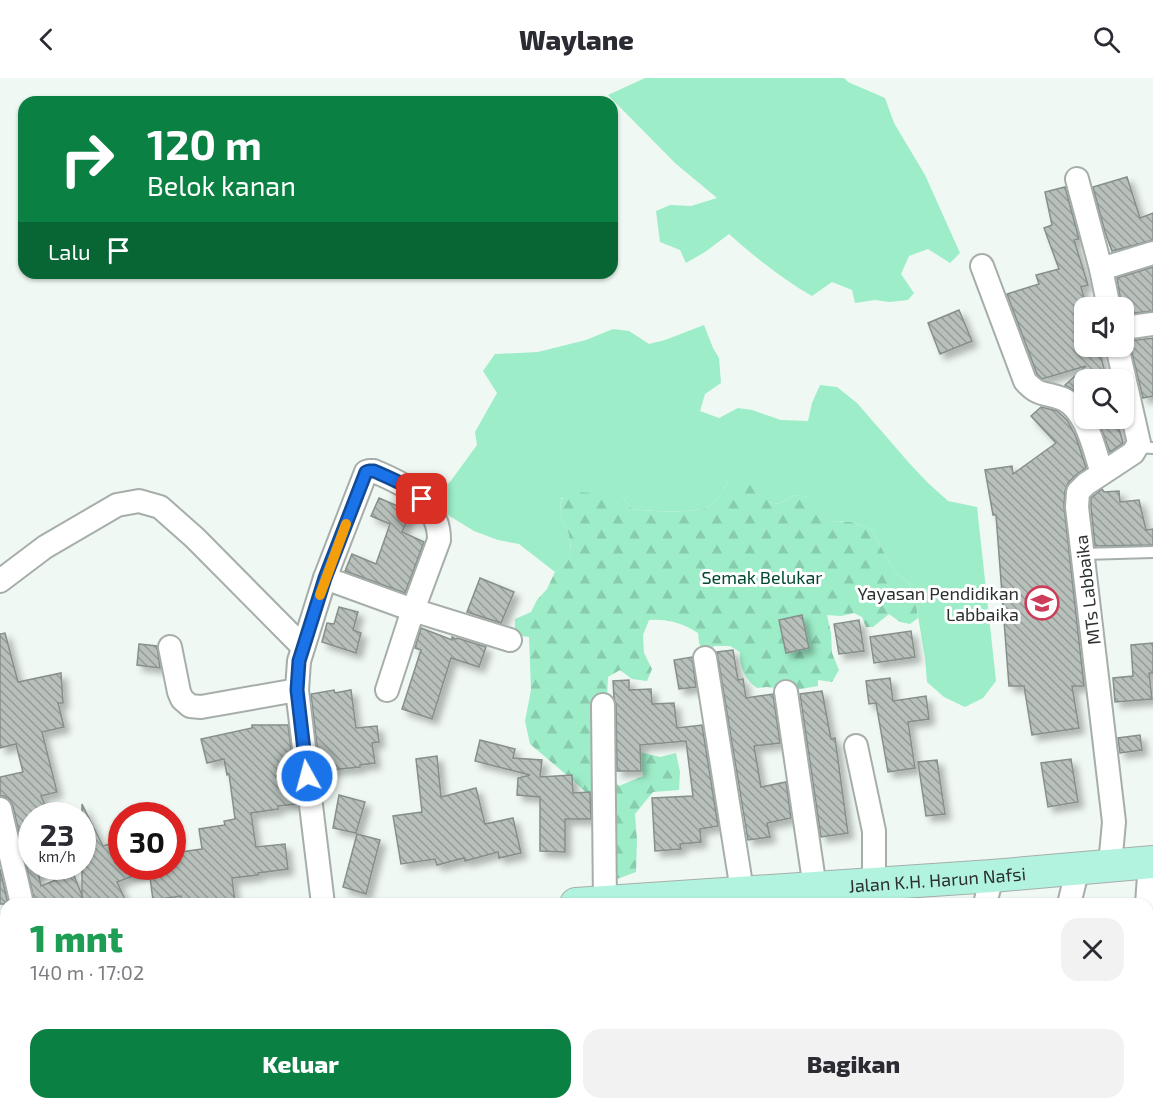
<!DOCTYPE html>
<html lang="id">
<head>
<meta charset="utf-8">
<style>
  :root { --surface:#fff; --page:#f2f2f3; --text:#2b2b33; --muted:#7c7c81; --accent:#0b8043 }
  body { margin:0; font-family:"Exo 2",sans-serif; background:var(--page); color:var(--text); height:100vh; display:flex; flex-direction:column; font-size:22px; white-space:nowrap }
  * { box-sizing:border-box; margin:0 }
  p { font-size:20px; color:var(--muted) }
  .icon { flex:none; width:33px; height:33px; fill:none; stroke:currentColor; stroke-width:2; stroke-linecap:round; stroke-linejoin:round }
  .map { position:relative; flex:1; overflow:hidden }
  .details { position:absolute; left:0px; top:820px; width:1154px; height:212px; display:flex; flex-direction:column; background:var(--surface); border-radius:18px 18px 0 0; box-shadow:0 2px 4px #0004 }
  .details>* { flex:none }
  .banner { position:absolute; left:18px; top:18px; width:600px; height:183px; border-radius:18px; box-shadow:0 2px 4px #0004; background:#0b8043; color:#fff; overflow:hidden }
  .buttons { position:absolute; left:1074px; top:219px; display:grid; gap:12px }
  .buttons a { display:grid; place-items:center; width:60px; height:60px; border-radius:12px; background:var(--surface); box-shadow:0 2px 4px #0004; font-size:30px }
  .speed { position:absolute; left:18px; top:724px; display:flex; gap:12px; font-size:30px; font-weight:700; text-align:center }
  .speed>* { display:grid; place-content:center; width:78px; height:78px; border-radius:50%; background:var(--surface); box-shadow:0 2px 4px #0004; line-height:1 }
  .speed small { font-size:15px; font-weight:400 }
  .speed .limit { border:9px solid #d22; background:#fff; color:#111 }
  .pin { position:absolute; display:grid; place-items:center; width:51px; height:51px; color:#fff; margin:-26px; border-radius:12px; box-shadow:0 3px 9px #0006 }
  .me { position:absolute; width:66px; margin:-33px; rotate:353deg; stroke-linejoin:round; filter:drop-shadow(0 0 4px #0008) }
  .turn { display:flex; align-items:center; gap:21px; height:126px; padding:0 30px; font-size:27px }
  .turn .icon { width:78px; height:78px; stroke-width:2.5 }
  .turn b { display:block; font-size:42px; line-height:51px }
  .then { display:flex; align-items:center; height:57px; padding:0 30px; background:#0003; gap:12px; font-size:22px }
  .round { display:grid; place-items:center; flex:none; width:63px; height:63px; border-radius:18px; background:var(--page) }
  .headline { display:flex; align-items:center; justify-content:space-between; height:102px; padding:0 30px }
  h1 { font-size:36px; font-weight:800; line-height:45px; color:#1e9e55 }
  .cta { display:flex; gap:12px; margin-top:auto; padding:12px 30px }
  .cta a { flex:1; height:69px; border-radius:18px; background:var(--accent); color:#fff; font-size:24px; font-weight:800; line-height:69px; text-align:center }
  .cta a+a { background:var(--page); color:var(--text) }
  header { display:flex; justify-content:space-between; align-items:center; height:78px; padding:0 30px; background:var(--surface); font-size:27px; font-weight:800 }
  .map>svg:first-child { display:block }
</style>
</head>
<body>
<header><svg class="icon" aria-label="back" viewBox="0 0 24 24"><path d="M15 5l-7 7 7 7"/></svg>Waylane<svg class="icon" aria-label="search" viewBox="0 0 24 24"><circle cx="10" cy="10" r="6"/><path d="M15 15l6 6"/></svg></header>
<div class="map">
<svg width="1153" height="1031" viewBox="0 0 1153 1031">
  <defs>
    <pattern id="forest-firs" width="22" height="20" patternUnits="userSpaceOnUse" patternTransform="scale(1.5)"><rect width="22" height="20" fill="#9dedc8"/><path d="M5 1l3.5 6h-7zM16 11l3.5 6h-7z" fill="#87ccac"/></pattern>
    <pattern id="building-back-hatch" width="6" height="6" patternUnits="userSpaceOnUse" patternTransform="scale(1.5)"><rect width="6" height="6" fill="#b7c0bb"/><path d="M-1 5l2 2M0 0l6 6M5-1l2 2" fill="none" stroke="#959c98"/></pattern>
    <filter id="shadow"><feDropShadow dx="5.5" dy="5.5" stdDeviation="3" flood-color="#0004"/></filter>
  </defs>
  <rect width="100%" height="100%" fill="#eff8f3"/>
  <g fill="#9dedc8">
    <path d="M645 0H844L848 4 885 20 894 45 925 97 960 175 950 185 928 171 909 178 901 196 914 215 908 222 889 224 875 222 855 225 852 212 832 204 812 218C782 201 755 179 729 156L705 174 686 185 680 172 660 164 656 133 670 127 691 128 717 120 675 85 608 17Z"/>
    <path d="M704 247 713 270 719 280 721 305 705 316 700 333 719 340 738 330 752 332 781 342 808 343 812 325 820 307 837 309 857 325 910 386 928 405 948 423 977 429 996 603 983 620 965 629 944 619 927 604 925 580 916 526 909 505 895 494 871 451 851 444 831 443 808 419 795 417 779 426 769 424 728 404C724 410 720 418 715 424 702 438 650 433 632 431L621 417 561 420 560 436 568 453 571 471 567 484 555 494 519 466 498 462 474 453 443 434 429 422 450 404 477 367 475 354 497 315 483 293 495 276 538 274 586 262 613 251 629 253 649 266 665 262Z"/>
  </g>
  <path fill="url(#forest-firs)" d="M753 398 767 408 769 424 779 426 795 417 809 419 831 443 851 444 871 451 895 494 909 505 916 526 918 540 910 546 900 544 889 536 873 549H866L862 539 854 535 841 538 827 537 831 555 832 575 839 592 832 604 818 602V608L795 612 767 609 757 610C745 602 739 588 740 574L730 568H714L707 575 709 601 699 564 698 555C682 545 668 541 649 542L643 557 644 575 652 591 647 603 632 601 620 592 608 599 607 621 611 698 619 708 643 698 640 674 660 679 676 675 680 694 679 712 653 714 635 736 637 762 636 794 617 801 604 794 596 724 576 705 530 666 525 643 531 612 529 559 515 557V541L531 534 537 522 547 511 555 494 567 484 571 470 568 453 560 436 561 421 578 414 621 417 632 431C650 433 702 438 715 424 720 418 724 410 728 404Z"/>
  <g fill="url(#building-back-hatch)" stroke="#878f8a" stroke-width="1.5" filter="url(#shadow)">
    <path d="M1127 99 1140 140 1153 135V162L1112 173 1105 154 1093 109Z"/>
    <path d="M1065 109 1079 161 1074 162 1088 207 1081 209 1087 230H1084V268H1098L1107 302H1084V321L1079 315 1065 307 1086 288 1042 301 1037 296 1007 216 1039 206 1036 197 1059 191 1044 150 1052 147 1045 114Z"/>
    <path d="M1153 189V233L1124 236V230H1122L1117 200Z"/>
    <path d="M959 232 972 263 940 276 928 245Z"/>
    <path d="M1153 260V318L1143 320 1129 263Z"/>
    <path d="M1041 329 1057 333 1067 342 1076 359 1086 390 1077 396 1068 405 1065 413 1064 428 1084 608H1072L1079 650 1032 657 1024 608H1009L996 437H993L985 392 1012 388 1013 396 1056 365 1031 338Z"/>
    <path d="M1097 340H1116L1123 365 1110 374Z"/>
    <path d="M1102 411 1104 414 1119 413 1120 424 1139 422 1146 452 1153 451V467L1095 468 1091 429V420Z"/>
    <path d="M379 420 411 434 402 454 424 464 405 515 345 493 352 476 376 486 390 446 371 438Z"/>
    <path d="M480 500 514 514 501 545 467 534Z"/>
    <path d="M339 529 358 534 353 552 361 555 356 575 322 564 327 545 334 546Z"/>
    <path d="M802 537 809 570 786 575 779 542Z"/>
    <path d="M859 542 864 573 839 576 834 546Z"/>
    <path d="M421 550 452 562V559L456 561 457 560 486 569 479 589 451 580 432 641 402 631 421 572 415 570Z"/>
    <path d="M911 553 915 579 874 585 870 559Z"/>
    <path d="M5 555 18 604 61 595 63 625H58L64 649 42 654 57 714 41 718 50 738H32V789H37L41 808 73 795 83 820 67 826H35L13 728 9 721 4 718H0V699L23 694 16 666 0 670V556Z"/>
    <path d="M1153 565V595H1149L1152 621 1115 624 1113 600 1133 598 1131 567Z"/>
    <path d="M139 566 157 568 160 590 137 587Z"/>
    <path d="M733 572 738 602 743 601 746 620 773 616 780 665 754 668 761 709 786 704 791 740 767 745 770 759 748 762 717 574Z"/>
    <path d="M692 579 696 609 679 611 674 582Z"/>
    <path d="M890 600 893 623 926 618 929 641 908 644 915 690 888 694 876 625 869 626 866 603Z"/>
    <path d="M629 602V612L651 611 652 626 674 625 677 650 702 647 718 748 700 751 701 764 680 766 681 771 655 773 652 720 693 718 686 663 640 667 641 693H617L616 627 614 620 613 603Z"/>
    <path d="M334 612 335 615 351 612 356 650 377 648 379 664 372 665 375 685 360 687V689L320 693 311 616Z"/>
    <path d="M822 613 831 661 835 660 848 755 821 759 800 616Z"/>
    <path d="M252 647H288L294 696 275 698 295 704 297 726 278 728V731L251 735 256 769 285 766 288 791 258 795V797L232 800 235 826H182L181 818 153 822 149 792 117 804 127 826H86L82 818V726L103 768 122 762V789H175L173 775 202 771 199 751 225 747 224 743 235 741 229 696 227 697 224 681 207 685 201 661 252 650Z"/>
    <path d="M1140 657 1142 672 1120 675 1118 660Z"/>
    <path d="M480 662 515 671 513 680 542 682 540 699 572 697 573 715 590 714 591 741H565V774L540 773V719L517 717 518 700 530 697 475 683Z"/>
    <path d="M437 678 441 719 476 710 485 746 513 740 521 775 499 780 498 774 465 783 464 780 437 787 435 781 401 786 393 738 422 734 416 681Z"/>
    <path d="M1071 681 1078 724 1048 729 1041 685Z"/>
    <path d="M937 682 945 736 926 738 918 684Z"/>
    <path d="M339 717 365 724 356 755 333 750Z"/>
    <path d="M357 756 380 762 366 816 343 809Z"/>
    <path d="M0 791 8 826H0Z"/>
  </g>
  <g fill="none" stroke-linecap="round" stroke-linejoin="round">
    <g stroke="#a6aeaa" stroke-width="14">
      <g id="lane">
        <path d="M1137 369 1153 370"/>
        <path d="M1083 476 1153 474"/>
      </g>
    </g>
    <g stroke="#a6aeaa" stroke-width="26">
      <g id="street">
        <path d="M1077 101 1101 191 1109 230"/>
        <path d="M982 188 1025 303C1039 319 1046 314 1063 321 1087 332 1094 372 1102 395"/>
        <path d="M1101 191 1153 175"/>
        <path d="M1124 250 1153 246"/>
        <path d="M325 500 413 532 510 562"/>
        <path d="M0 503 45 469 117 427 139 423 160 429 195 460 303 569"/>
        <path d="M170 569 179 614 182 621 190 628 201 629 297 612"/>
        <path d="M705 580 740 800 734 826"/>
        <path d="M786 614 815 810"/>
        <path d="M603 627 605 825"/>
        <path d="M856 668 874 753V826"/>
        <path d="M0 731 22 826"/>
        <path d="M1110 787 1114 744 1077 429 1078 414 1086 406 1133 375 1139 365 1117 268"/>
        <path d="M323 826 297 612 299 583 325 500 366 394 369 393H374C394 402 412 409 426 427 435 439 439 447 439 462L413 532 387 612"/>
        <path d="M985 826 992 798"/>
        <path d="M1069 826 1078 790"/>
        <path d="M1147 826 1150 784"/>
        <path d="M152 1026V1031"/>
        <path d="M330 1026V1031"/>
        <path d="M563 1031 564 1026"/>
        <path d="M683 1031 685 1026"/>
        <path d="M799 1031 800 1026"/>
        <path d="M932 1031 933 1026"/>
        <path d="M1016 1031 1017 1026"/>
        <path d="M1101 1031 1102 1026"/>
      </g>
    </g>
    <g stroke="#a6aeaa" stroke-width="34">
      <g id="secondary">
        <path id="s1" d="M576 826 992 798 1153 784"/>
        <path d="M0 852 6 853"/>
      </g>
    </g>
    <use href="#lane" stroke="#fff" stroke-width="10"/>
    <use href="#street" stroke="#fff" stroke-width="22"/>
    <use href="#secondary" stroke="#b2f3e0" stroke-width="32"/>
  </g>
  <g fill="none" stroke-linecap="round" stroke-linejoin="round">
    <g stroke="#114b97" stroke-width="15">
      <path id="route" d="M307 698 297 612 299 583 325 500 366 394 369 393H374C392 401 408 407 422 421"/>
    </g>
    <use href="#route" stroke="#1a73e8" stroke-width="10"/>
    <path stroke="#f59e0b" stroke-width="10" d="M320 517 346 446"/>
  </g>
  <defs>
    <g id="school-ring" transform="scale(1.725)"><circle r="9.5" fill="#fff" stroke="#cd3d59" stroke-width="1.5"/><path d="M0-5L7-2L0 1L-7-2ZM-4 1L0 2.5L4 1V4Q0 6-4 4Z" fill="#cd3d59"/></g>
  </defs>
  <g fill-rule="evenodd">
    <use href="#school-ring" x="1042" y="525"/>
  </g>
  <g text-anchor="middle" dominant-baseline="central" stroke-width="6" stroke-linejoin="round" paint-order="stroke">
    <g font-size="18" fill="#004831" stroke="#fff">
      <text x="762" y="499">Semak Belukar</text>
    </g>
    <g font-size="18" fill="#2c302e" stroke="#fff">
      <text transform="translate(1087 512) rotate(-97)">MTs Labbaika</text>
      <text stroke="none"><textPath href="#s1" startOffset="362">Jalan K.H. Harun Nafsi</textPath></text>
    </g>
    <g font-size="18" fill="#2c302e" stroke="#fff" text-anchor="end">
      <text x="1019" y="515">Yayasan Pendidikan<tspan x="1019" dy="21">Labbaika</tspan></text>
    </g>
  </g>
</svg>
<div class="buttons">
<a><svg class="icon" aria-label="sound" viewBox="0 0 24 24"><path d="M4 9h4l5-4v14l-5-4H4zM17 9q2 3 0 6"/></svg></a>
<a><svg class="icon" aria-label="search" viewBox="0 0 24 24"><circle cx="10" cy="10" r="6"/><path d="M15 15l6 6"/></svg></a>
</div>
<div class="speed"><div>23<small>km/h</small></div><div class="limit">30</div></div>
<div class="pin" style="left:422px;top:421px;background:#d93025"><svg class="icon" aria-label="arrive" viewBox="0 0 24 24"><path d="M6 21V4h12l-3 4 3 4H6"/></svg></div>
<svg class="me" style="left:307px;top:698px" viewBox="-20 -20 40 40"><circle r="17" fill="#1a73e8" stroke="#fff" stroke-width="3"/><path d="M0-11L8 9 0 5-8 9z" fill="#fff"/></svg>
<div class="banner">
<div class="turn"><svg class="icon" aria-label="right" viewBox="0 0 24 24"><path d="M7 20v-9h11M14 6l5 5-5 5"/></svg><div><b>120 m</b>Belok kanan</div></div>
<div class="then">Lalu<svg class="icon" aria-label="arrive" viewBox="0 0 24 24"><path d="M6 21V4h12l-3 4 3 4H6"/></svg></div>
</div>
<section class="details">
<div class="headline"><div><h1>1 mnt</h1><p>140 m · 17:02</p></div><a class="round"><svg class="icon" aria-label="close" viewBox="0 0 24 24"><path d="M6 6l12 12M18 6L6 18"/></svg></a></div>
<div class="cta"><a>Keluar</a><a>Bagikan</a></div>
</section>
</div>
</body>
</html>
